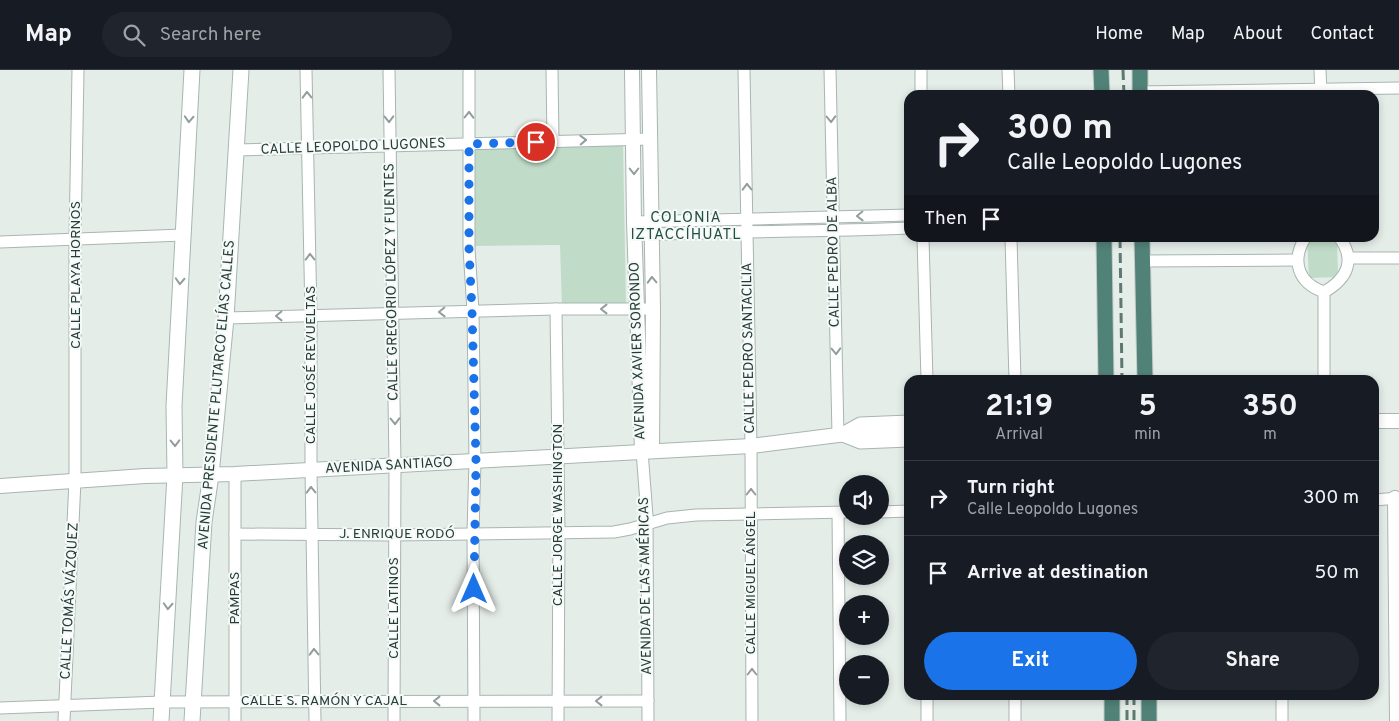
<!DOCTYPE html>
<html lang="en">
<head>
<meta charset="utf-8">
<style>
  :root { --surface:#171b24; --page:#20242c; --text:#f1f3f6; --muted:#9ea1a6; --line:#363941; --accent:#1a73e8 }
  body { margin:0; font-family:Overpass,sans-serif; background:var(--page); color:var(--text); height:100vh; display:flex; flex-direction:column; font-size:19px; white-space:nowrap }
  * { box-sizing:border-box; margin:0 }
  p { font-size:16px; color:var(--muted) }
  .icon { flex:none; width:28px; height:28px; fill:none; stroke:currentColor; stroke-width:2; stroke-linecap:round; stroke-linejoin:round }
  .map { position:relative; flex:1; overflow:hidden }
  .panel { position:absolute; left:904px; top:305px; width:475px; height:325px; display:flex; flex-direction:column; background:var(--surface); border-radius:15px; box-shadow:0 2px 8px #0003 }
  .panel>* { flex:none }
  .banner { position:absolute; left:904px; top:20px; width:475px; height:152px; border-radius:15px; box-shadow:0 2px 8px #0003; background:#171b24; color:var(--text); overflow:hidden }
  .buttons { position:absolute; left:839px; top:405px; display:grid; gap:10px }
  .buttons a { display:grid; place-items:center; width:50px; height:50px; border-radius:50%; background:var(--surface); box-shadow:0 2px 8px #0003; font-size:25px }
  .pin { position:absolute; display:grid; place-items:center; width:42px; height:42px; color:#fff; margin:-21px; border:2px solid #fff; border-radius:50%; box-shadow:0 1px 5px #0007 }
  .me { position:absolute; width:55px; margin:-28px; rotate:0deg; stroke-linejoin:round; filter:drop-shadow(0 0 4px #0008) }
  .turn { display:flex; align-items:center; gap:18px; height:105px; padding:0 20px; font-size:22px }
  .turn .icon { width:65px; height:65px; stroke-width:2.5 }
  .turn b { display:block; font-size:35px; line-height:42px }
  .then { display:flex; align-items:center; height:48px; padding:0 20px; background:#0003; gap:10px; font-size:19px }
  .eta { display:flex; justify-content:space-evenly; align-items:center; height:85px; text-align:center }
  .eta b { font-size:30px; font-weight:700; line-height:35px }
  .primary-button { display:flex; gap:10px; margin-top:auto; padding:10px 20px }
  .primary-button a { flex:1; height:58px; border-radius:30px; background:var(--accent); color:#fff; font-size:20px; font-weight:700; line-height:58px; text-align:center }
  .primary-button a+a { background:var(--page); color:var(--text) }
  ul { padding:0; list-style:none }
  li { display:flex; align-items:center; gap:15px; height:75px; padding:0 20px; border-top:1px solid var(--line) }
  li div { flex:1 }
  li b { display:block; font-size:19px }
  li em { font-style:normal }
  header { display:flex; align-items:center; gap:30px; box-sizing:border-box; height:70px; padding:0 25px; background:var(--surface); border-bottom:1px solid var(--line) }
  header strong { font-size:24px }
  nav { display:flex; gap:28px; margin-inline-start:auto; font-size:18px }
  .search { width:350px; height:45px; background:var(--page); display:flex; align-items:center; gap:12px; box-sizing:border-box; padding:0 18px; border-radius:28px; color:var(--muted); font-size:19px }
  .map>svg:first-child { display:block }
</style>
</head>
<body>
<header>
<strong>Map</strong>
<div class="search"><svg class="icon" aria-label="search" viewBox="0 0 24 24"><circle cx="10" cy="10" r="6"/><path d="M15 15l6 6"/></svg>Search here</div>
<nav><a>Home</a><a>Map</a><a>About</a><a>Contact</a></nav>
</header>
<div class="map">
<svg width="1399" height="651" viewBox="0 0 1399 651">
  <rect width="100%" height="100%" fill="#e5ede9"/>
  <g fill="#c0dcc8">
    <path d="M623 74 626 235 562 237 560 175 475 176 473 78Z"/>
    <path d="M1307 168H1337L1338 207 1309 208Z"/>
  </g>
  <g fill="none" stroke-linecap="round" stroke-linejoin="round">
    <g stroke="#a8b5b0" stroke-width="13">
      <g id="minor">
        <path d="M306 0 311 246V400L315 651"/>
        <path d="M389 0 395 395 394 651"/>
        <path d="M469 0V178L473 241 475 391 473 463 474 651"/>
        <path d="M552 0 553 71"/>
        <path d="M744 0 751 376 752 651"/>
        <path d="M830 0 838 365"/>
        <path d="M921 0V25"/>
        <path d="M1008 0 1009 25"/>
        <path d="M1320 0 1321 25"/>
        <path d="M1140 22 1399 18"/>
        <path d="M237 80 650 69"/>
        <path d="M634 152 909 145"/>
        <path d="M634 165C726 161 817 162 909 158"/>
        <path d="M923 168 927 310"/>
        <path d="M1011 168 1015 310"/>
        <path d="M1305 168C1291 191 1298 213 1324 222 1347 209 1356 191 1340 168"/>
        <path d="M0 172 183 165"/>
        <path d="M1349 188H1399"/>
        <path d="M1142 191 1297 190"/>
        <path d="M556 239 559 463 558 651"/>
        <path d="M226 248 556 239H653"/>
        <path d="M1324 310V222"/>
        <path d="M840 364 860 353 909 351"/>
        <path d="M840 365 860 373 909 371"/>
        <path d="M642 381 647 446 648 651"/>
        <path d="M235 404V651"/>
        <path d="M1374 430 1399 428"/>
        <path d="M880 442 909 441"/>
        <path d="M838 443 840 651"/>
        <path d="M235 464 394 465 614 462 630 459 667 448 696 445 848 442"/>
        <path d="M927 625V651"/>
        <path d="M1282 625V651"/>
        <path d="M0 638 162 632 648 631"/>
        <path d="M64 651 75 410V169L78 0"/>
        <path d="M1015 651V625"/>
      </g>
    </g>
    <g stroke="#a8b5b0" stroke-width="16">
      <g id="tertiary">
        <path d="M632 0 634 152 642 381"/>
        <path d="M649 0 653 239 652 381"/>
        <path d="M1374 351H1399"/>
        <path d="M0 416 145 406 235 404 751 376 838 365 909 360"/>
        <path d="M1395 428 1397 651"/>
      </g>
    </g>
    <g stroke="#a4b8b1" stroke-width="17">
      <g id="secondary">
        <path d="M161 651 175 405 174 336 192 0"/>
        <path d="M192 651 204 452 211 405 226 248 241 0"/>
      </g>
    </g>
    <g stroke="#c2c9c7" stroke-width="17">
      <g id="trunk">
        <path d="M1101 0 1102 25"/>
        <path d="M1140 0V25"/>
        <path d="M1104 168 1106 310"/>
        <path d="M1142 168 1145 310"/>
        <path d="M1112 625V651"/>
        <path d="M1149 625V651"/>
      </g>
    </g>
    <use href="#minor" stroke="#fff" stroke-width="11"/>
    <use href="#tertiary" stroke="#fff" stroke-width="14"/>
    <use href="#secondary" stroke="#fff" stroke-width="15"/>
    <use href="#trunk" stroke="#518278" stroke-width="15"/>
    <g stroke="#607872" stroke-width="3" stroke-dasharray="10 5" stroke-linecap="butt">
      <path d="M1123 0 1124 25"/>
      <path d="M1120 168 1122 310"/>
      <path d="M1127 625V651"/>
      <path d="M1134 625V651"/>
    </g>
  </g>
  <defs><path id="oneway-chevron" d="M-2-3.5L2.5 0L-2 3.5" fill="none" stroke-width="1.6" stroke-linecap="round" stroke-linejoin="round" transform="scale(1.25)"/></defs>
  <g stroke="#929e9b">
    <use href="#oneway-chevron" transform="translate(307 25) rotate(-91)"/>
    <use href="#oneway-chevron" transform="translate(469 45) rotate(-89)"/>
    <use href="#oneway-chevron" transform="translate(189 49) rotate(93)"/>
    <use href="#oneway-chevron" transform="translate(389 49) rotate(89)"/>
    <use href="#oneway-chevron" transform="translate(831 49) rotate(89)"/>
    <use href="#oneway-chevron" transform="translate(583 70) rotate(-2)"/>
    <use href="#oneway-chevron" transform="translate(634 101) rotate(90)"/>
    <use href="#oneway-chevron" transform="translate(747 117) rotate(-91)"/>
    <use href="#oneway-chevron" transform="translate(860 146) rotate(179)"/>
    <use href="#oneway-chevron" transform="translate(310 187) rotate(-91)"/>
    <use href="#oneway-chevron" transform="translate(652 210) rotate(-92)"/>
    <use href="#oneway-chevron" transform="translate(180 211) rotate(93)"/>
    <use href="#oneway-chevron" transform="translate(604 239) rotate(-180)"/>
    <use href="#oneway-chevron" transform="translate(442 242) rotate(179)"/>
    <use href="#oneway-chevron" transform="translate(279 246) rotate(179)"/>
    <use href="#oneway-chevron" transform="translate(836 281) rotate(88)"/>
    <use href="#oneway-chevron" transform="translate(395 351) rotate(89)"/>
    <use href="#oneway-chevron" transform="translate(175 373) rotate(89)"/>
    <use href="#oneway-chevron" transform="translate(311 420) rotate(-91)"/>
    <use href="#oneway-chevron" transform="translate(751 422) rotate(-90)"/>
    <use href="#oneway-chevron" transform="translate(168 536) rotate(93)"/>
    <use href="#oneway-chevron" transform="translate(314 582) rotate(-91)"/>
    <use href="#oneway-chevron" transform="translate(752 602) rotate(-90)"/>
    <use href="#oneway-chevron" transform="translate(437 631) rotate(-180)"/>
    <use href="#oneway-chevron" transform="translate(599 631) rotate(-180)"/>
  </g>
  <g fill="none" stroke-linecap="round" stroke-linejoin="round">
    <path stroke="#1a73e8" stroke-width="9" stroke-dasharray="0 16.2" d="M474 519 476 391 472 241 469 178V74L536 72"/>
  </g>
  <g text-anchor="middle" dominant-baseline="central" stroke-width="4" stroke-linejoin="round" paint-order="stroke">
    <g font-size="14" fill="#263d37" stroke="#f5f9f7">
      <text transform="translate(353 77) rotate(-2)">CALLE LEOPOLDO LUGONES</text>
      <text transform="translate(834 182) rotate(-91)">CALLE PEDRO DE ALBA</text>
      <text transform="translate(76 205) rotate(-90)">CALLE PLAYA HORNOS</text>
      <text transform="translate(392 212) rotate(-91)">CALLE GREGORIO LÓPEZ Y FUENTES</text>
      <text transform="translate(749 278) rotate(-91)">CALLE PEDRO SANTACILIA</text>
      <text transform="translate(638 281) rotate(-92)">AVENIDA XAVIER SORONDO</text>
      <text transform="translate(311 295) rotate(-90)">CALLE JOSÉ REVUELTAS</text>
      <text transform="translate(217 325) rotate(-85)">AVENIDA PRESIDENTE PLUTARCO ELÍAS CALLES</text>
      <text transform="translate(389 396) rotate(-3)">AVENIDA SANTIAGO</text>
      <text transform="translate(558 445) rotate(-90)">CALLE JORGE WASHINGTON</text>
      <text x="397" y="464">J. ENRIQUE RODÓ</text>
      <text transform="translate(751 513) rotate(-90)">CALLE MIGUEL ÁNGEL</text>
      <text transform="translate(646 516) rotate(-91)">AVENIDA DE LAS AMÉRICAS</text>
      <text transform="translate(235 528) rotate(-90)">PAMPAS</text>
      <text transform="translate(70 531) rotate(-87)">CALLE TOMÁS VÁZQUEZ</text>
      <text transform="translate(394 538) rotate(-90)">CALLE LATINOS</text>
      <text x="324" y="631">CALLE S. RAMÓN Y CAJAL</text>
    </g>
    <g font-size="15" letter-spacing="1" fill="#234e43" stroke="#f5f9f7">
      <text x="686" y="148">COLONIA<tspan x="686" dy="17">IZTACCÍHUATL</tspan></text>
    </g>
  </g>
</svg>
<div class="buttons">
<a><svg class="icon" aria-label="sound" viewBox="0 0 24 24"><path d="M4 9h4l5-4v14l-5-4H4zM17 9q2 3 0 6"/></svg></a>
<a><svg class="icon" aria-label="layers" viewBox="0 0 24 24"><path d="M12 4l9 5-9 5-9-5zM3 14l9 5 9-5"/></svg></a>
<a>+</a>
<a>−</a>
</div>
<div class="pin" style="left:536px;top:72px;background:#d93025"><svg class="icon" aria-label="arrive" viewBox="0 0 24 24"><path d="M6 21V4h12l-3 4 3 4H6"/></svg></div>
<svg class="me" style="left:474px;top:519px" viewBox="-20 -20 40 40"><path d="M0-17L14 15 0 8-14 15z" fill="#1a73e8" stroke="#fff" stroke-width="4"/></svg>
<div class="banner">
<div class="turn"><svg class="icon" aria-label="right" viewBox="0 0 24 24"><path d="M7 20v-9h11M14 6l5 5-5 5"/></svg><div><b>300 m</b>Calle Leopoldo Lugones</div></div>
<div class="then">Then<svg class="icon" aria-label="arrive" viewBox="0 0 24 24"><path d="M6 21V4h12l-3 4 3 4H6"/></svg></div>
</div>
<section class="panel">
<div class="eta">
<div><b>21:19</b><p>Arrival</p></div>
<div><b>5</b><p>min</p></div>
<div><b>350</b><p>m</p></div>
</div>
<ul>
<li><svg class="icon" aria-label="right" viewBox="0 0 24 24"><path d="M7 20v-9h11M14 6l5 5-5 5"/></svg><div><b>Turn right</b><p>Calle Leopoldo Lugones</p></div><em>300 m</em></li>
<li><svg class="icon" aria-label="arrive" viewBox="0 0 24 24"><path d="M6 21V4h12l-3 4 3 4H6"/></svg><div><b>Arrive at destination</b></div><em>50 m</em></li>
</ul>
<div class="primary-button"><a>Exit</a><a>Share</a></div>
</section>
</div>
</body>
</html>
